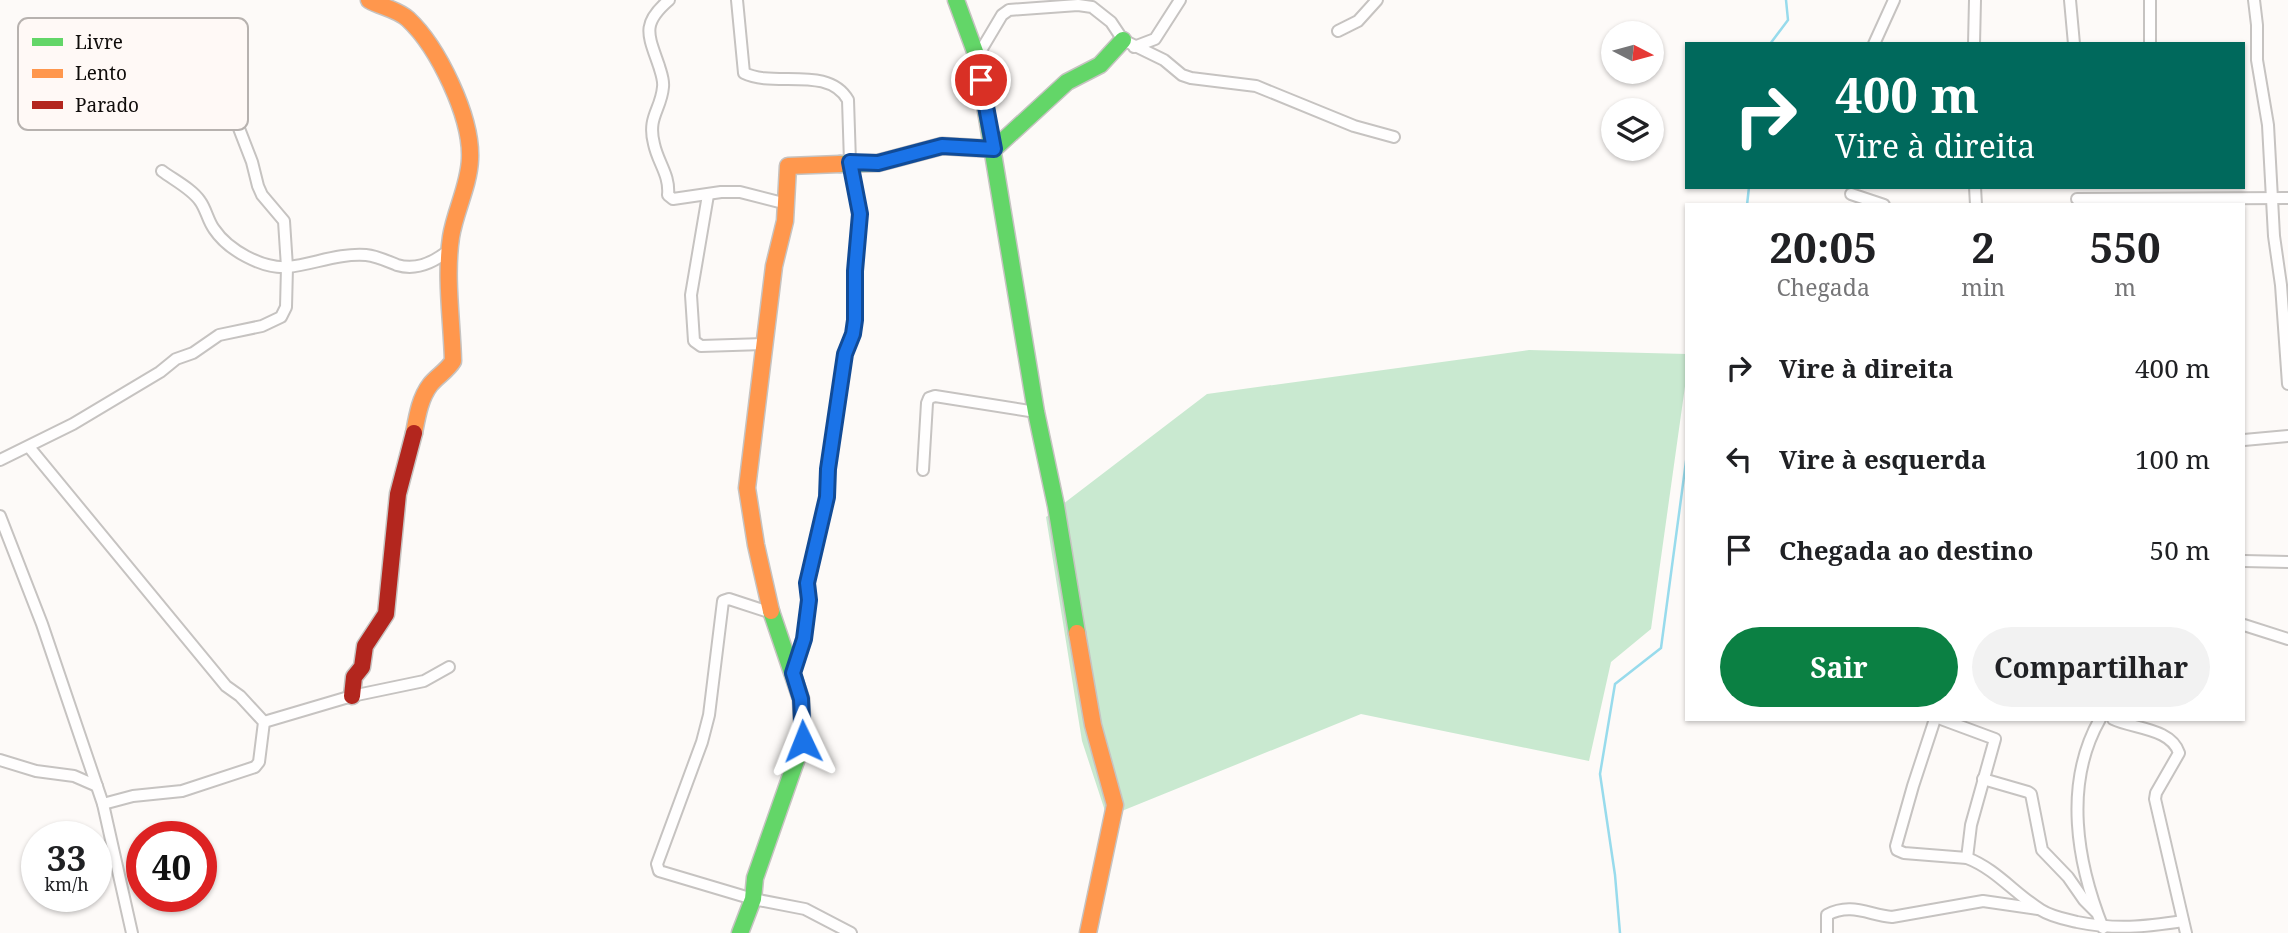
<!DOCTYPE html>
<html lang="pt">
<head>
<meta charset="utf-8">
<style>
  :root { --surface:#fff; --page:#f2f2f2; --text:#202124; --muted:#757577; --accent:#0b8043 }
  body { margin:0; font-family:"Noto Serif",serif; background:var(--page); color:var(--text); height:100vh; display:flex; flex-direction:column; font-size:26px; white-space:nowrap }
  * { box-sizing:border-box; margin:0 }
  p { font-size:23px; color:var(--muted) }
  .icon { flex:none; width:38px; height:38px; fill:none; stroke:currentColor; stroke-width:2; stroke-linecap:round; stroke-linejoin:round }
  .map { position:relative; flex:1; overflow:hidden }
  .side { position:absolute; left:1685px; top:203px; width:560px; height:518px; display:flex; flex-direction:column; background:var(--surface); border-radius:0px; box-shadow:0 2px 5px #0004 }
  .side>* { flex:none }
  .top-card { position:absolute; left:1685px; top:42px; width:560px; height:147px; border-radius:0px; box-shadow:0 2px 5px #0004; background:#00695c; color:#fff; overflow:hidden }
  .needle { width:46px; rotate:96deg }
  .controls { position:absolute; left:1601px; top:21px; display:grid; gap:14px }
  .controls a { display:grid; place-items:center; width:63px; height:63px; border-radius:50%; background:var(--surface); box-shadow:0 2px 5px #0004; font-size:35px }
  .speed { position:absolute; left:21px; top:821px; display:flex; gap:14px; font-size:35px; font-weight:700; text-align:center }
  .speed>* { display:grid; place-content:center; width:91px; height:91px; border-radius:50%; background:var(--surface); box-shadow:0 2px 5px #0004; line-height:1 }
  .speed small { font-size:18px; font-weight:400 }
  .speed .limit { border:10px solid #d22; background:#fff; color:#111 }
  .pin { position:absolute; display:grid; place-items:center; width:60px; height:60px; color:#fff; margin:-30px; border:4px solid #fff; border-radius:50%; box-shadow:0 2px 7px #0007 }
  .me { position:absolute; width:77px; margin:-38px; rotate:358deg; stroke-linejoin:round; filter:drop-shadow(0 0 5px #0008) }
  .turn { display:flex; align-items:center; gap:24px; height:147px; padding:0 35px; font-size:32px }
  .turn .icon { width:91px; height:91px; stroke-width:2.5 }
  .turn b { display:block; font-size:49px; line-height:60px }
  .eta { display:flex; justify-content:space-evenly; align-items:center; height:119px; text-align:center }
  .eta b { font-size:42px; font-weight:700; line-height:49px }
  .cta { display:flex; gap:14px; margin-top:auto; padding:14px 35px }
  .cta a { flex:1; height:80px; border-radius:42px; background:var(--accent); color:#fff; font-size:28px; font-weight:700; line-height:80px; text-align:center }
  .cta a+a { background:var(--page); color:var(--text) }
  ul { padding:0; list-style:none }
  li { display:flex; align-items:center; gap:21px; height:91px; padding:0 35px }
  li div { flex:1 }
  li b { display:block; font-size:26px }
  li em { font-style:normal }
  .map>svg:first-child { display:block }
</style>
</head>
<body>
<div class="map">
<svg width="2288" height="933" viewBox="0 0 2288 933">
  <rect width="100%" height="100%" fill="#fdfaf8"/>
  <path fill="#c9e9d0" d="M1529 350 1687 354V372L1651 629 1611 662 1589 761 1361 714 1107 817 1082 741 1046 517 1207 394Z"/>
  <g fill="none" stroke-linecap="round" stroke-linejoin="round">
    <g stroke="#98dbec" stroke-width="2.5">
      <path d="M1770 44 1788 20 1786 0"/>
      <path d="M1747 205 1749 187"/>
      <path d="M1620 933 1615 875 1600 774 1615 684 1661 648 1687 454"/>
    </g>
    <g stroke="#c6c3c1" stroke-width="14">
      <g id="street">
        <path d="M669 0C641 24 648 34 659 66 661 73 664 80 663 87 661 110 647 117 654 144 658 163 670 175 668 195L673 199 721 192H740L787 204"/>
        <path d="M737 0 744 73C774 88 828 65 848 100L850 162 860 214 855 271V320L853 334 845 354 828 469 827 497 807 583 809 600 804 639 793 673"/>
        <path d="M2070 0 2074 44"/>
        <path d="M2254 0 2257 25V60L2268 125 2274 236 2281 285 2288 384"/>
        <path d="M1338 31 1358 21 1377 0"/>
        <path d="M1874 44 1894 0"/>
        <path d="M1974 44 1975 0"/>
        <path d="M2150 44V0"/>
        <path d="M1134 47 1155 39 1180 0"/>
        <path d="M977 57 1002 15 1009 10 1078 5 1092 7 1111 22 1123 40 1164 60 1182 75 1191 78 1256 86 1354 126 1394 137"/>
        <path d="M162 171C174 180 192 189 200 201 206 209 208 221 214 229 228 250 262 269 288 267 314 264 339 253 366 255 377 256 387 261 397 265 417 271 436 261 450 249"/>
        <path d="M1975 187 1976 205"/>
        <path d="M1851 194 1884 205"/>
        <path d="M708 195 691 295 694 341 701 346 764 344"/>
        <path d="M2077 199 2288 198"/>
        <path d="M2244 440 2288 436"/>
        <path d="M29 447 226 686 240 696 264 722 259 762 255 767 182 791 133 796 103 804"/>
        <path d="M0 460 73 424 160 372 176 359 193 353 219 335 262 326 281 317 286 307 287 267 284 221 262 195 258 186 252 162 228 100 224 95 216 94 198 104"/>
        <path d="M923 470 927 403 929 398 935 396 1036 412"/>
        <path d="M0 516 42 624 103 804 132 933"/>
        <path d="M2244 561 2288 562"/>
        <path d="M772 613 729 599 723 601 709 715 702 742 657 864 659 871 753 899 805 909 851 933"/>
        <path d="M2244 625 2288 639"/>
        <path d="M1935 719 1913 786 1896 846 1897 850 1904 853 1967 858C1996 869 2015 894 2041 910 2052 917 2065 919 2077 922 2116 930 2144 927 2183 921"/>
        <path d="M1941 719 1995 739 1971 825 1967 858"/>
        <path d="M2100 719C2063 784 2077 863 2103 928"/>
        <path d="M2113 719C2134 729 2171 728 2179 753L2156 793 2155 799 2186 933"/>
        <path d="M264 722 352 696 424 681 449 667"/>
        <path d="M0 760 36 771 74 776 97 786"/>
        <path d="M1983 779 2028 792 2031 794 2042 850 2068 877 2084 900 2096 912"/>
        <path d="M1827 933V915C1851 902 1869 915 1892 917L1983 901 2038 909"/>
      </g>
    </g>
    <g stroke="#c6c3c1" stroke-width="19">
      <g id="fast">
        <path d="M956 0 977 57 1036 412 1056 506 1077 633"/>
        <path d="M840 164 878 163 942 146 994 149 1067 82 1100 65 1123 40"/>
        <path d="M740 933 753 899 755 878 803 741 801 699 771 611"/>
      </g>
    </g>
    <g stroke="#c6c3c1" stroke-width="19">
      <g id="slow">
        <path d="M369 0C381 7 397 9 408 19 438 47 472 117 470 159 469 186 455 211 451 237 445 277 452 321 453 361 447 371 437 376 430 385 420 398 417 417 414 433"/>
        <path d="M771 611 756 545 747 488 774 266 785 221 788 166 840 164"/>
        <path d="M1077 633 1093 725 1115 805 1088 933"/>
      </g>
    </g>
    <g stroke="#c6c3c1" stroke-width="19">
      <path id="jam" d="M352 696 354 677 362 667 365 646 386 614 398 494 414 433"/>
    </g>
    <use href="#street" stroke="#fffefe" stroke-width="10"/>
    <use href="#fast" stroke="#63d668" stroke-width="16"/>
    <use href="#slow" stroke="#ff974d" stroke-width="16"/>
    <use href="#jam" stroke="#b3261e" stroke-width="16"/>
  </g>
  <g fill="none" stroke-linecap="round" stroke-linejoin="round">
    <g stroke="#114b97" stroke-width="18">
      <path id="route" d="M803 741 801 699 793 673 804 639 809 600 807 583 827 497 828 469 845 354 853 334 855 320V271L860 214 850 162 878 163 942 146 994 149 981 80"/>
    </g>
    <use href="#route" stroke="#1a73e8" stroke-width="12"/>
  </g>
  <rect x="18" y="18" width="230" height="112" rx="10" fill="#fff9f6" stroke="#b7b2af" stroke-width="2"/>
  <rect x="32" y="38" width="31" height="8" fill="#63d668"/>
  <rect x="32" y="69" width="31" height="9" fill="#ff974d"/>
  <rect x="32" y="101" width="31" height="8" fill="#b3261e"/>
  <g font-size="19" fill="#0f0c0a">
    <text x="75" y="49">Livre</text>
    <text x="75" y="80">Lento</text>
    <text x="75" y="112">Parado</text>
  </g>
</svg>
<div class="controls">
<a><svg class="needle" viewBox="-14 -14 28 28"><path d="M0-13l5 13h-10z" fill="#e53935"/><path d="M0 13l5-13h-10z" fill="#757577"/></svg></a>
<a><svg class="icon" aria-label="layers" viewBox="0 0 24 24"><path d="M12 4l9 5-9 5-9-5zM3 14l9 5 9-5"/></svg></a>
</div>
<div class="speed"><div>33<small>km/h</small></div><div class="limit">40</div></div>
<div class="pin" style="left:981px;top:80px;background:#d93025"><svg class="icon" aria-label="arrive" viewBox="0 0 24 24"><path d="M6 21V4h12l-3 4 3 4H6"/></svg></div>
<svg class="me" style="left:803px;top:741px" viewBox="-20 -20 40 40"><path d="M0-17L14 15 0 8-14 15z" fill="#1a73e8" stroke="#fff" stroke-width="4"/></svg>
<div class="top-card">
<div class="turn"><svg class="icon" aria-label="right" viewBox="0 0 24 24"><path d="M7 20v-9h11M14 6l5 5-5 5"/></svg><div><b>400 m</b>Vire à direita</div></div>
</div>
<section class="side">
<div class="eta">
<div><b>20:05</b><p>Chegada</p></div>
<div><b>2</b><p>min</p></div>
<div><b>550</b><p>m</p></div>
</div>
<ul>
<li><svg class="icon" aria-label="right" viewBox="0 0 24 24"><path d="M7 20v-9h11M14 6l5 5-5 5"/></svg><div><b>Vire à direita</b></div><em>400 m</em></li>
<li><svg class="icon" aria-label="left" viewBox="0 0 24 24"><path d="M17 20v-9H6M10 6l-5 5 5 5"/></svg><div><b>Vire à esquerda</b></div><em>100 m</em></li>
<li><svg class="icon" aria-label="arrive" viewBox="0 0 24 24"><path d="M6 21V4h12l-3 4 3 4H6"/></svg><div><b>Chegada ao destino</b></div><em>50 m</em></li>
</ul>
<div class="cta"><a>Sair</a><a>Compartilhar</a></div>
</section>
</div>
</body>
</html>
